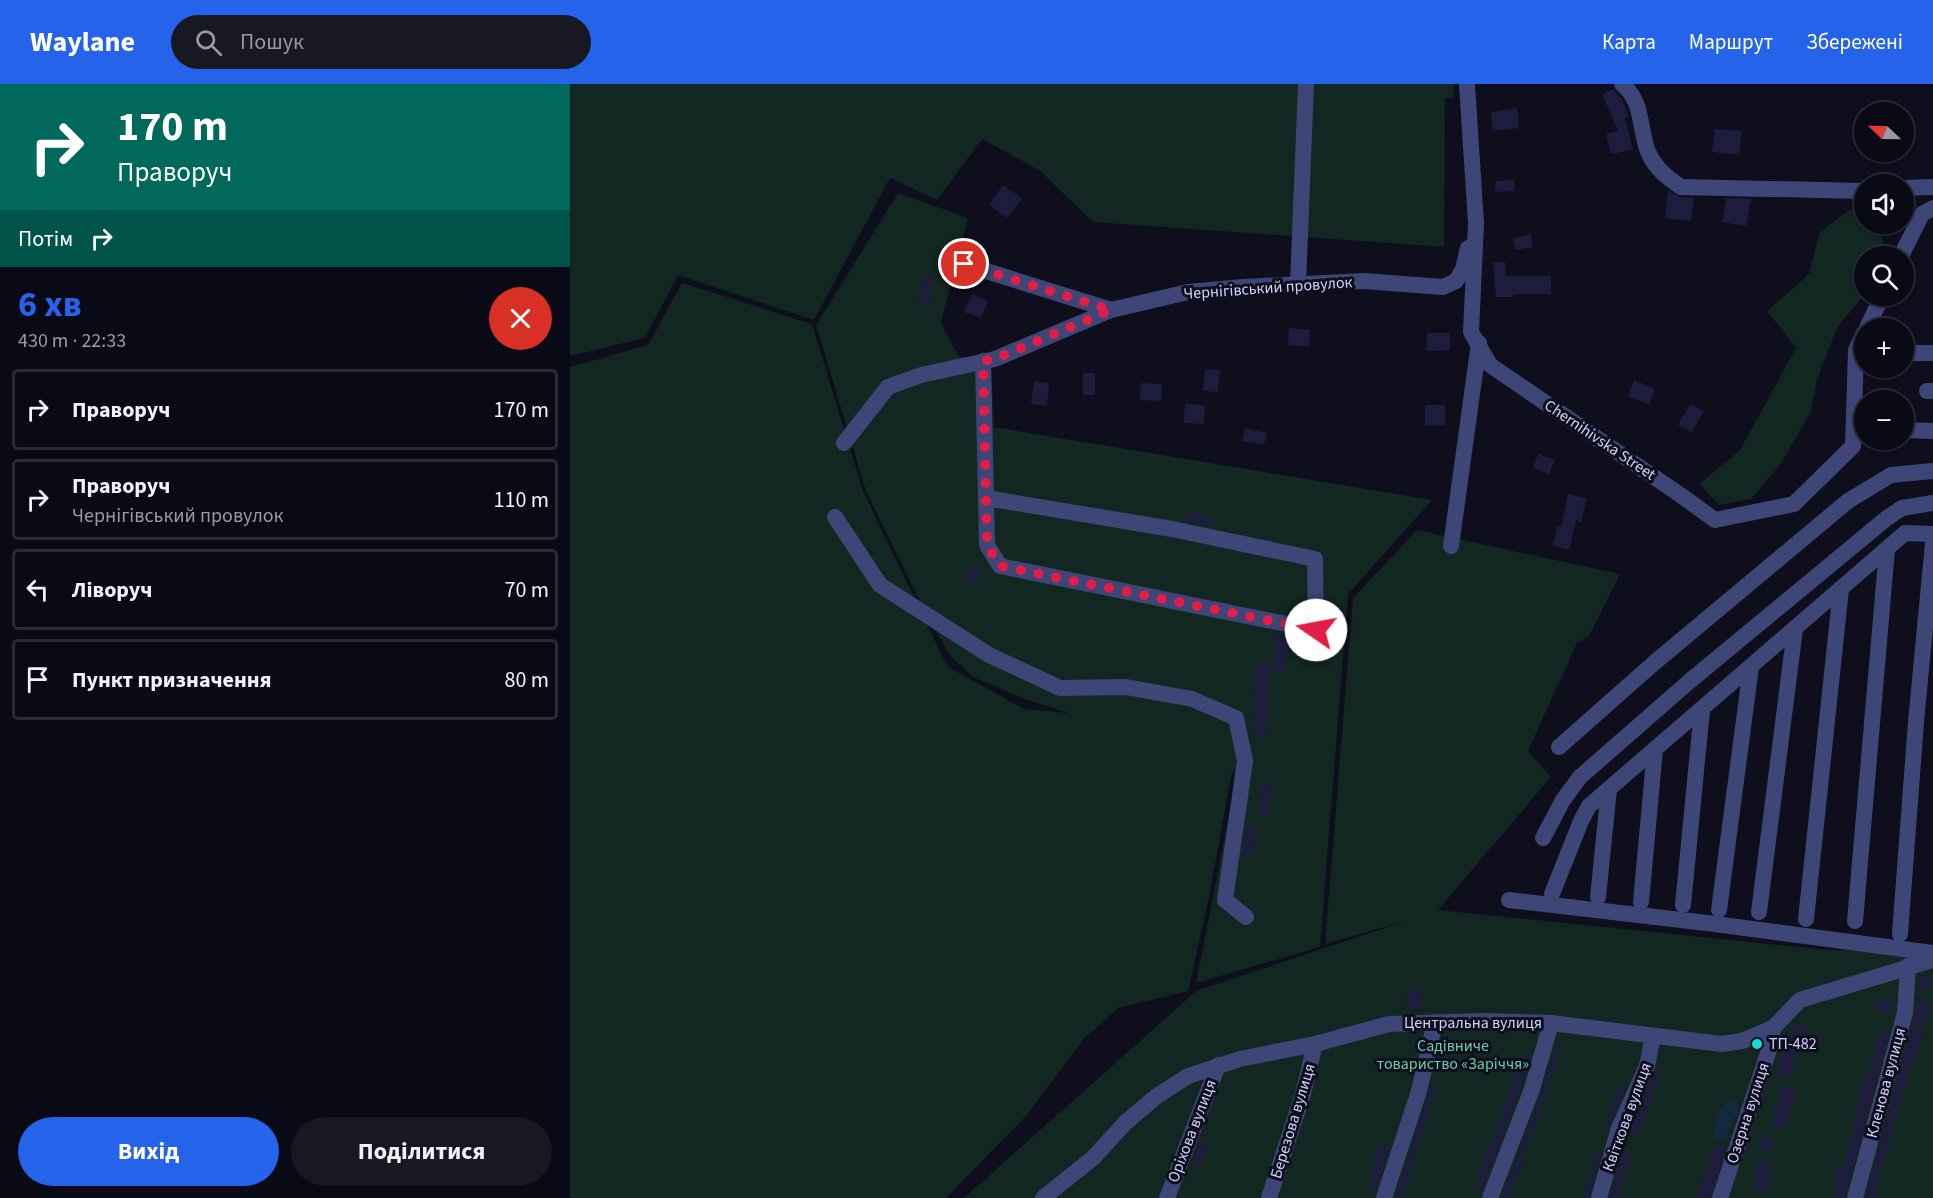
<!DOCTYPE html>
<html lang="uk">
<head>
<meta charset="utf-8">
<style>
  :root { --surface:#0a0a16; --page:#181823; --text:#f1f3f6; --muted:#999aa1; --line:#2a2b35; --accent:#2563eb }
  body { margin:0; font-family:"Source Sans 3",sans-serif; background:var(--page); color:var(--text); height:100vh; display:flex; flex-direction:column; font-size:22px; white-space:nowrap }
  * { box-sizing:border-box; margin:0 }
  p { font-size:20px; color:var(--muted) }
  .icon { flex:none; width:33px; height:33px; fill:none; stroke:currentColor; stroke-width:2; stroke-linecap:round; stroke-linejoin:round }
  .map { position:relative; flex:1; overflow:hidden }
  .panel { display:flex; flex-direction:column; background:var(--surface); width:570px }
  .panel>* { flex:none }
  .hud { background:#00695c; color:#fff; overflow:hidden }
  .needle { width:39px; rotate:292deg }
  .controls { position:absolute; left:1284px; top:18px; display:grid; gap:12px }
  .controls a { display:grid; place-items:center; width:60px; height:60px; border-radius:50%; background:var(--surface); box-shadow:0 2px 4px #0004,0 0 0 2px var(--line); font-size:30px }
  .pin { position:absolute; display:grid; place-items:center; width:51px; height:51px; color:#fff; margin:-26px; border:3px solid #fff; border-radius:50%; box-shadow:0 2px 6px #0007 }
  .me { position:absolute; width:66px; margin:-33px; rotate:282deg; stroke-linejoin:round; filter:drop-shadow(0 0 4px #0008) }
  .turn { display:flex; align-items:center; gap:21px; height:126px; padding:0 18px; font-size:27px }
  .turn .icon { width:78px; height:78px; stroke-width:2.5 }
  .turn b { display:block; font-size:42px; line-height:51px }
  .then { display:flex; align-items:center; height:57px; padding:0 18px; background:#0003; gap:12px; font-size:22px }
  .round { display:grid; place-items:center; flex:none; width:63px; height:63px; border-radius:32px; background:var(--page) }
  .head { display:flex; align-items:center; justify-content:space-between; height:102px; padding:0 18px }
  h1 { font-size:36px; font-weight:700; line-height:45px; color:var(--accent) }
  .button { display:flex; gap:12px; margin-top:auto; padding:12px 18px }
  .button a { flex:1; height:69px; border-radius:36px; background:var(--accent); color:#fff; font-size:24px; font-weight:700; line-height:69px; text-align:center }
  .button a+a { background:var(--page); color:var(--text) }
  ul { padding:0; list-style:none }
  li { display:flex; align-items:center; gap:18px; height:81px; margin:0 12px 9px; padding:0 6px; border:3px solid var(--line); border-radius:6px }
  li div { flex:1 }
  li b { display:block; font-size:22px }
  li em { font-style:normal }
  header { display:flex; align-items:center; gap:36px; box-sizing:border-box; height:84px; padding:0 30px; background:var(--accent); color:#fff }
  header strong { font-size:28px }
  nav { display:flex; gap:33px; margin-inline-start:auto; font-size:21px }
  .search { width:420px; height:54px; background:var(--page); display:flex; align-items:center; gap:15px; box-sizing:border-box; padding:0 21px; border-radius:33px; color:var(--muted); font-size:22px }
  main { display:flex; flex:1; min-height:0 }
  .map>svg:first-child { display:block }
</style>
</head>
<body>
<header>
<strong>Waylane</strong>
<div class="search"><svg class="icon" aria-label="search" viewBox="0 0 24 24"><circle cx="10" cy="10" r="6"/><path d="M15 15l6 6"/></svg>Пошук</div>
<nav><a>Карта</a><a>Маршрут</a><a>Збережені</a></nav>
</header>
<main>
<section class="panel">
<div class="hud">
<div class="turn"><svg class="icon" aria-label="right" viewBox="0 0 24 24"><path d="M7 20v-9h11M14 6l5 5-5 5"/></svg><div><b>170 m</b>Праворуч</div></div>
<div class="then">Потім<svg class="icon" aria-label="right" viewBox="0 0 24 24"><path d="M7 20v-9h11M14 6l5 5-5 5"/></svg></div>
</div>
<div class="head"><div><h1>6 хв</h1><p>430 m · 22:33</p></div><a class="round" style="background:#d93025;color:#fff"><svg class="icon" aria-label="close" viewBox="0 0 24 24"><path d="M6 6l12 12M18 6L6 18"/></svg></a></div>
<ul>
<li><svg class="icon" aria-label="right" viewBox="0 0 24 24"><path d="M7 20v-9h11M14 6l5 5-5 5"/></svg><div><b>Праворуч</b></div><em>170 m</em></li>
<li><svg class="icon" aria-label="right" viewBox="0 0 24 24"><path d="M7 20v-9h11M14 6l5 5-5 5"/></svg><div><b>Праворуч</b><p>Чернігівський провулок</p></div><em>110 m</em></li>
<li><svg class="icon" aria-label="left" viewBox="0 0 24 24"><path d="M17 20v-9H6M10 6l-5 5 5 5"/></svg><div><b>Ліворуч</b></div><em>70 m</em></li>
<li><svg class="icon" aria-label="arrive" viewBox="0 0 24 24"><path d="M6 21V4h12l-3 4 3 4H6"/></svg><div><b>Пункт призначення</b></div><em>80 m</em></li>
</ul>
<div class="button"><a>Вихід</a><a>Поділитися</a></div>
</section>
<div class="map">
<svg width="1363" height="1114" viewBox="0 0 1363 1114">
  <rect width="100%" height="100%" fill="#0e0e1d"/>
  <g fill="#122622">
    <path d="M0 0H884L883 14H875L874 163 523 138 470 87 412 55 367 116 320 94 244 236 108 191 75 254 0 272Z"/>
    <path d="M328 109 398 134 371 239 388 272 421 281 424 343 862 416 778 510 750 863 626 899 667 691 662 688 639 813 618 907 548 924 514 955 455 1033 376 1114H0V283L78 261 112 199 242 240 293 407 377 582 454 625 499 629 457 616 403 593 379 570 355 528 296 407 246 241Z"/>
    <path d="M1294 123V140H1308L1317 172H1294V211L1267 244 1247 295 1241 327 1212 378 1181 415 1149 421 1129 400 1170 366 1226 264 1197 227 1239 190 1250 148 1278 127Z"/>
    <path d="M847 446 1050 490 1019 552 1007 559 958 667 981 693 868 826 1259 866 1363 867V1114H394L626 907 836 837 755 860 783 514Z"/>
  </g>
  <path fill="#122a3d" d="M1164 1014 1170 1022 1154 1055H1142C1145 1039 1147 1021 1164 1014Z"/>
  <g fill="#1e1c3c">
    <path d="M1043 5 1052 15 1058 30 1059 33 1055 34 1063 66 1041 70 1036 50 1048 47 1032 10Z"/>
    <path d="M947 24 949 44 923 47 921 28Z"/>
    <path d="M1145 45 1172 47 1169 71 1142 68Z"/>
    <path d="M944 96 945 107 925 108 926 97Z"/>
    <path d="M433 101 452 114 438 134 419 121Z"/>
    <path d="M1098 107 1110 113 1124 114 1121 137 1095 134Z"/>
    <path d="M1156 114 1181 115 1176 142 1152 138Z"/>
    <path d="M961 150 963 163 945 166 943 154Z"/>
    <path d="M923 178H935L936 192H981V210H943V213H926Z"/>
    <path d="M352 192 362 193 359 222 349 221Z"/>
    <path d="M402 210 418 217 411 234 394 228Z"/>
    <path d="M719 244 740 246 739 263 718 261Z"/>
    <path d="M857 249H880V266L857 267Z"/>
    <path d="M635 285 650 286 648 308 633 307Z"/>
    <rect x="513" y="289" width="12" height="22"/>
    <path d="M1064 296 1085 305 1079 321 1058 312Z"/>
    <path d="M464 297 479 299 477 322 461 320Z"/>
    <path d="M571 299 592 300 591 317 570 316Z"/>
    <path d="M615 320 635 321 634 340 614 339Z"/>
    <path d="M1120 320 1134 327 1122 348 1108 341Z"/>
    <path d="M855 321H875V341L855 342Z"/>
    <path d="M675 344 697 349 694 361 672 357Z"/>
    <path d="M968 370 985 376 979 390 963 384Z"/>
    <path d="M998 410 1017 414 1011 438 1006 436 999 466 983 462 987 442 991 443Z"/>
    <path d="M617 428 630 429 629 433 641 434V442L616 437Z"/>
    <path d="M397 482 410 483 408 497 395 496Z"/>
    <path d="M706 552 719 553 715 588 703 587Z"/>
    <path d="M685 578 700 580 695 651 684 650 686 629H684L685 597 683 596Z"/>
    <path d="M692 697 702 698 699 730 689 729Z"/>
    <path d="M676 742 687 743 684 771 673 770Z"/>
    <path d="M1348 891 1362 894 1359 906 1347 902Z"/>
    <path d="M838 906 854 907 851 924 836 923Z"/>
    <path d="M1308 914 1322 918 1318 930 1305 926Z"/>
    <path d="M1347 915 1360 918 1344 979H1342L1327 1029 1315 1075 1314 1074 1306 1102 1309 1103 1305 1114H1303L1296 1112 1345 932Z"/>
    <path d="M1225 939 1238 944 1234 956 1232 955 1219 994 1206 989 1217 955 1219 956Z"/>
    <path d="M1310 946 1319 949 1275 1114H1263L1268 1094 1264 1092 1268 1080 1275 1082 1291 1005 1295 993 1297 994Z"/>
    <path d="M875 951 884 954 875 985 866 982Z"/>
    <path d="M986 961 991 963 970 1029 939 1114 932 1113 972 1009Z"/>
    <path d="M953 970 960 972 952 1002 912 1106 905 1104 919 1058 922 1059Z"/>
    <path d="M1088 983 1094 985 1082 1010 1069 1051 1059 1048Z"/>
    <path d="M861 1001 866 1003 832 1114 826 1112Z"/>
    <path d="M1049 1002 1056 1004 1037 1048 1034 1047Z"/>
    <path d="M1213 1002 1227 1007 1214 1046 1201 1041Z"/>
    <path d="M1192 1051 1205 1056 1201 1068 1188 1063Z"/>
    <path d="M629 1059 638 1062 630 1083 621 1080Z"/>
    <path d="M1146 1059 1156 1063 1140 1114H1126Z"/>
    <path d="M810 1060 820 1063 806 1106 798 1103Z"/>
    <path d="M1028 1069 1031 1070 1019 1112 1013 1110Z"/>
    <path d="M1053 1069 1062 1071 1048 1114H1040Z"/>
    <path d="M1189 1075 1202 1080 1197 1096 1200 1097 1196 1109 1182 1104 1188 1088 1185 1087Z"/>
  </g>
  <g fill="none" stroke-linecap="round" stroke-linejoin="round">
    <g stroke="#3e4677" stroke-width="16">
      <path d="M897 0 906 139 901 248 920 281 1109 410 1145 436 1224 420 1283 362 1286 266 1294 249"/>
      <path d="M1052 0C1073 17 1069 42 1077 65 1083 82 1096 93 1111 103L1294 107"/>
      <path d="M1334 104 1363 103"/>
      <path d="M1331 172 1352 130 1363 124"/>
      <path d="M394 180 541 226"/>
      <path d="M728 200 736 0"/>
      <path d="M1297 244 1312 212"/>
      <path d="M1342 269H1363"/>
      <path d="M413 277 417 461 430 482 746 546 745 475 602 445 416 414"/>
      <path d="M1357 307H1363"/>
      <path d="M1334 346 1363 347"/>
      <path d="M274 359 318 303 351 291 425 275 541 226 618 208 673 203 794 197 873 203 886 197 893 185 898 164"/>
      <path d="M265 433 310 501 419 571 490 604 556 603 622 615 666 634 675 677 655 816 676 833"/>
      <path d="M881 462 909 259"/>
      <path d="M989 663 1084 579 1278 417 1321 391 1363 387"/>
      <path d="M973 754 993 716 1010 693 1121 596 1317 434 1332 424 1363 419"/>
      <path d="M982 810 1011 737 1019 722 1335 449 1363 450"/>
      <path d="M1028 813 1039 705"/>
      <path d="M939 816 1137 839 1363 869"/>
      <path d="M1071 818 1085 665"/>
      <path d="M1113 821 1132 626"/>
      <path d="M1149 826 1181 583"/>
      <path d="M1189 828 1225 545"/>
      <path d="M1236 835 1271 505"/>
      <path d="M1285 837 1317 465"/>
      <path d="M1330 850 1346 638 1363 459"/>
      <path d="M473 1114 523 1074 556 1038 587 1012 618 992 670 975 745 960 819 940 914 937 981 939 1152 960 1172 957 1203 944 1230 916 1363 876"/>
      <path d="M597 1114 648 981"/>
      <path d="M699 1114 733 1010 745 960"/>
      <path d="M814 1114 849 1007 865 938"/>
      <path d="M920 1114 962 1005 981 939"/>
      <path d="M1029 1114 1049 1044 1077 982 1083 952"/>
      <path d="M1150 1114 1202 957 1203 944"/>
      <path d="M1285 1114 1335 929 1338 882"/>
    </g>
  </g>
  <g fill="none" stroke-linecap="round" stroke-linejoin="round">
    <path stroke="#e11d48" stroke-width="10" stroke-dasharray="0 18" d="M394 180 541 226 425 275 413 277 417 461 430 482 746 546"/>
  </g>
  <circle fill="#19dcd0" stroke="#0e0e1d" stroke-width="2" cx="1187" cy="960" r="6"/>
  <g text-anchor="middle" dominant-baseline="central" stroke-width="6" stroke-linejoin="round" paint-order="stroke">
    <g font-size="16" fill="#d0d2fa" stroke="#0e0e1d">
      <text transform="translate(698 204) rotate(-4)">Чернігівський провулок</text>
      <text transform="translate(1030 356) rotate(34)">Chernihivska Street</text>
      <text x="903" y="939">Центральна вулиця</text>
      <text transform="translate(1316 999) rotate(-75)">Кленова вулиця</text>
      <text transform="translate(1178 1029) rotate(-72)">Озерна вулиця</text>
      <text transform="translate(1057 1033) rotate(-70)">Квіткова вулиця</text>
      <text transform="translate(723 1037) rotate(-73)">Березова вулиця</text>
      <text transform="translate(622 1047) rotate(-69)">Оріхова вулиця</text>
    </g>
    <g font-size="16" fill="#d0d2fa" stroke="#0e0e1d" text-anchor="start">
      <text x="1199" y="960">ТП-482</text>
    </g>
    <g font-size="16" fill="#65d0a4" stroke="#0e0e1d">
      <text x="883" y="962">Садівниче<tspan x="883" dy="18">товариство «Заріччя»</tspan></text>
    </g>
  </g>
</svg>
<div class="controls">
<a><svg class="needle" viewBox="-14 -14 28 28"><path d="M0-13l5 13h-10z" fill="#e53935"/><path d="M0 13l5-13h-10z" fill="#999aa1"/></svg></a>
<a><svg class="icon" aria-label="sound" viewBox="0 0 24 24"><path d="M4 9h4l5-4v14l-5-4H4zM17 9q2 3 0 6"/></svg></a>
<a><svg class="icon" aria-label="search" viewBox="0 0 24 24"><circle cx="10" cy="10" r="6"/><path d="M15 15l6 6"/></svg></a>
<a>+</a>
<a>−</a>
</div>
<div class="pin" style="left:394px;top:180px;background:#d93025"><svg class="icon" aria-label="arrive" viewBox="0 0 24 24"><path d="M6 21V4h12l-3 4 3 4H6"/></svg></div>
<svg class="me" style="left:746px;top:546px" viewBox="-20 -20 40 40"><circle r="19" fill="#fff"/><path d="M0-13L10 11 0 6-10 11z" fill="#e11d48"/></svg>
</div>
</main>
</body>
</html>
